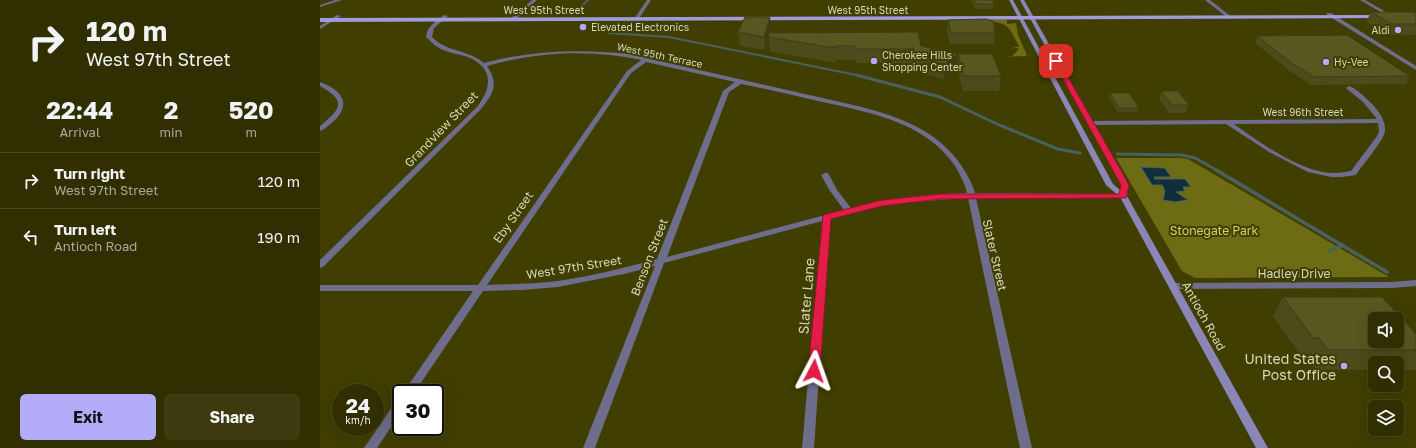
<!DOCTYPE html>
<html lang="en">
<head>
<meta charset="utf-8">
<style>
  :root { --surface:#312e01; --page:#3d3a10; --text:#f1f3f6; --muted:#a8a899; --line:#4c4a23; --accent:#b3adf9 }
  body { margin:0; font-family:"Golos Text",sans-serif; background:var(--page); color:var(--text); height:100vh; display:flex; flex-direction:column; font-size:15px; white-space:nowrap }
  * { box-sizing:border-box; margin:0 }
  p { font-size:13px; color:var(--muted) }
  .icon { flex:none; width:22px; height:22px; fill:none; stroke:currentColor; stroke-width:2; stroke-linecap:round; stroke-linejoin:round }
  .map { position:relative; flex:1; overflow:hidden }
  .side { display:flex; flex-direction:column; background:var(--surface); width:320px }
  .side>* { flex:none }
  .hud { background:#312e01; color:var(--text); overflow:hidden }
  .tools { position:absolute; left:1048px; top:312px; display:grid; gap:8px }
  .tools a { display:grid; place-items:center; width:36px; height:36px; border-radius:6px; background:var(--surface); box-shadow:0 4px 16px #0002,0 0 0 1px var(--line); font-size:20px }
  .speed { position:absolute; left:12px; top:384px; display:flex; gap:8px; font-size:20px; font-weight:700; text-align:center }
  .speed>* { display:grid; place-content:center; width:52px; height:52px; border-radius:50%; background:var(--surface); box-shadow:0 4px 16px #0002,0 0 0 1px var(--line); line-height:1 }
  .speed small { font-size:10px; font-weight:400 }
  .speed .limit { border:2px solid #111; border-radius:6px; background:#fff; color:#111 }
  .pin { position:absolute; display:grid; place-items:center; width:34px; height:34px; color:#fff; margin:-17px; border-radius:8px; box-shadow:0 2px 6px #0006 }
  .me { position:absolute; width:44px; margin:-22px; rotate:4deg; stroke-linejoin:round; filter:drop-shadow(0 0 3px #0008) }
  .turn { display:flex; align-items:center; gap:14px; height:84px; padding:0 20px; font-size:18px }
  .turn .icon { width:52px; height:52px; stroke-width:2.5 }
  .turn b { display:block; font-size:28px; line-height:34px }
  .eta { display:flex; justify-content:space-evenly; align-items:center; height:68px; text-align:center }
  .eta b { font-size:24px; font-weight:700; line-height:28px }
  .primary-button { display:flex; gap:8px; margin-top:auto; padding:8px 20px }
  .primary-button a { flex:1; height:46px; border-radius:6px; background:var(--accent); color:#111; font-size:16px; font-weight:700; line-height:46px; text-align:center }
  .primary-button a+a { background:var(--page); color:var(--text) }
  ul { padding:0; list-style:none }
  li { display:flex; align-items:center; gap:12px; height:56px; padding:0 20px; border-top:1px solid var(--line) }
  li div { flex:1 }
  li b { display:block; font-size:15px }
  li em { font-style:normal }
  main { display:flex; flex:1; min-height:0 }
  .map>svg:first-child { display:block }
</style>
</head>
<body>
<main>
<section class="side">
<div class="hud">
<div class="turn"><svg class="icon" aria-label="right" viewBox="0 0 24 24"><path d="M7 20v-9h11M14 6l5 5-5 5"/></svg><div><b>120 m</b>West 97th Street</div></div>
</div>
<div class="eta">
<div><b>22:44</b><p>Arrival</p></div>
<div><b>2</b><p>min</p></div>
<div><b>520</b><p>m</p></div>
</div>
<ul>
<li><svg class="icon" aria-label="right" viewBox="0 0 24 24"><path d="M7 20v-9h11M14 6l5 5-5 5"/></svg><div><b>Turn right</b><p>West 97th Street</p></div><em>120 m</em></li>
<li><svg class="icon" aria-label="left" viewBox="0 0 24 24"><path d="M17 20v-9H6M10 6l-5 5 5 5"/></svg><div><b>Turn left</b><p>Antioch Road</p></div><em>190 m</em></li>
</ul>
<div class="primary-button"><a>Exit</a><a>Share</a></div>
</section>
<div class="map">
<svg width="1096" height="448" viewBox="0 0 1096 448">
  <rect width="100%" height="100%" fill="#413e01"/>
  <g fill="#6e6b15">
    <path d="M663 20H687V24L696 23 698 35 707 55 705 56 685 57 692 56 699 49 693 47H699C688 23 688 24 663 20Z"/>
    <path d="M796 158H860L868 159 1069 277 875 278 862 271Z"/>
  </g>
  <path fill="#0f2f3b" stroke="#4a6161" d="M821 167 845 168 851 177H834L835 179H865L871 187H863L865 191 856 192 868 200 855 202 843 200 845 191 842 185H832Z"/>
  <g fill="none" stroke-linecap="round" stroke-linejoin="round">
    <g stroke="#4a6161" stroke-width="2">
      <path d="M254 12 268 0"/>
      <path d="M289 33 349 37 541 76"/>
    </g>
    <g stroke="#4a6161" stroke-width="3">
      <path d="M536 75 620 97 677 124 738 149 760 153"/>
      <path d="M797 154 862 155 875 158 898 171"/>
    </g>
    <g stroke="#4a6161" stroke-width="3.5">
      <path d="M896 170 1067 272"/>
      <path d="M1010 251 1023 245"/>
    </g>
    <g fill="#6e6d8c" fill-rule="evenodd">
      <path d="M15 0H22L0 7V5Z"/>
      <path d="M327 0H331L318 20H314V19Z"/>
      <path d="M885 0H890L913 18 909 19Z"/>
      <path d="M1040 0H1045L1075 17 1071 18Z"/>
      <path d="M1007 13H1011L1096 66V70L1007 15Z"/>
      <path d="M17 15 21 16 0 29V26Z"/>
      <path d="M124 15 128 16 114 28 112 37C126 52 149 50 164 63 212 50 260 49 309 54L542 107C580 117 618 131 641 165 647 174 652 183 655 193L806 194 807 196 803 198H656L712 448H700L648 198 578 203 548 208 510 218 494 448H482L502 221 344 263 275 448H263L335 266 304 274 238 287 202 290 163 291 94 393H83L153 291H0V285H158L307 71 321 60C271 49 216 52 167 66 179 84 174 93 161 109L3 267 0 268V260L157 107C172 87 174 68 148 57 139 54 129 53 121 49 115 46 111 42 106 37 107 26 116 21 124 15ZM326 62 415 82 403 91 337 259C305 268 271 276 238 281 215 284 191 284 167 285L311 73ZM421 84C447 89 473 95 498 101 547 112 605 121 635 166 640 174 645 184 647 193 608 194 568 198 531 208L517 190 508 173H505L501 175 510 191 524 210 347 257 409 92Z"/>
      <path d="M0 82C19 89 33 102 15 120 10 124 6 129 0 131V126C21 109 27 101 0 86Z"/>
      <path d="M1029 86C1037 89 1045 97 1051 103 1058 110 1066 120 1065 131 1064 141 1042 165 1036 175L1022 177H1011L988 172 949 152 906 124 770 125 767 123 770 121 1057 119 1043 102 1027 89 1026 88ZM1058 123 1059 132 1057 136 1031 171C1021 173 1012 174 1003 172 975 167 937 141 914 124Z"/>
      <path d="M1096 280V286L1072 288 853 289 850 288 849 286 850 284 853 283 1072 282Z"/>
      <path d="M81 399V412L57 448H44L77 400Z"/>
    </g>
    <path fill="#6e6d8c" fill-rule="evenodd" d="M212 0H217L195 20H191V18Z"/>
    <path fill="#8a87b8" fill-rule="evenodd" d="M689 0H693L793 184 800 190 801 185 700 0H704L809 185 807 196 948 448H936L800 197 786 185Z"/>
    <path fill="#a09bda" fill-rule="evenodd" d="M1062 15 1065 17 1064 18 0 22V18Z"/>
  </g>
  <g fill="#4d4b1c">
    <path d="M651 0H672L674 4 673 9H655Z"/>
    <path d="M1051 12H1096V35H1067L1046 22Z"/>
    <path d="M628 20 675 29V33L674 44H630L627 30Z"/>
    <path d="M451 30V33L601 46 636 68 624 79 585 69V63H536L535 60H515V63L450 51 449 39 445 50 420 46 418 32Z"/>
    <path d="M937 36 1090 76 1086 84 991 85 970 71 935 43Z"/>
    <path d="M638 54 681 76 679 91H643L637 69Z"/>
    <path d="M841 91 869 105 866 113H849L839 99Z"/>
    <path d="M790 93 819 108 818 112H798L789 97Z"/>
    <path d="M963 297 1096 334V370H1077V363H1055V370H996L987 357H982L953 316Z"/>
  </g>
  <g fill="#3e3d16">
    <path d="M450 17 451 30 449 37V39L445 50 444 37Z"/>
    <path d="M637 54 636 68 624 79 625 64Z"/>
  </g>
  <g fill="#595720" stroke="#3e3d16" fill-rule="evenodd">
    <path d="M654 0H672L674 4H656Z"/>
    <path d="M1051 12H1096V24H1072Z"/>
    <path d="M425 17H450L444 37 418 32Z"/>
    <path d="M666 19 673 21 675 29H673L675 33H631L628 20Z"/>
    <path d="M598 32 601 46 637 54 625 64 585 55 594 49H535V46H514V48L449 37V33Z"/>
    <path d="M1027 35 1090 76 994 77 973 64 937 36Z"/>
    <path d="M638 54H672L681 76H644Z"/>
    <path d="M841 91H858L869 105H852Z"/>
    <path d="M790 93H809L819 108H799Z"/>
    <path d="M963 297H1062L1096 334V350H1008L999 338H993ZM1055 319H1077V341H1055Z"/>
  </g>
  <path fill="#e11d48" stroke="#92132f" d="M734 59 739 61 809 185 806 198 621 199 562 206 511 219 500 371 498 374 494 376 490 374 488 371 503 215 562 200 621 194H799L801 185 733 61Z"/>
  <g fill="#b3adf9" stroke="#413e01" stroke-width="1.5">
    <circle cx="263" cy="27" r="4"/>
    <circle cx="1078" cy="30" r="4"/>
    <circle cx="554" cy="61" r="4"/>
    <circle cx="1006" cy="62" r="4"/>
    <circle cx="1024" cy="366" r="4"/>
  </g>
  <g text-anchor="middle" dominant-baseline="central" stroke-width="4" stroke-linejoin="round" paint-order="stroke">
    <g font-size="10" fill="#d5d6b9" stroke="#413e01">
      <text x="224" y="10">West 95th Street</text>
      <text x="548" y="10">West 95th Street</text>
      <text transform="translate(340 55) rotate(12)">West 95th Terrace</text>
      <text x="983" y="112">West 96th Street</text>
    </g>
    <g font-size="10" fill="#d5d6b9" stroke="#413e01" text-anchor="start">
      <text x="271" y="27">Elevated Electronics</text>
      <text x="1070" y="30" text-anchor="end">Aldi</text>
      <text x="562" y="55">Cherokee Hills<tspan x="562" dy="12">Shopping Center</tspan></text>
      <text x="1014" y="62">Hy-Vee</text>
    </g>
    <g font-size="12" fill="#d5d6b9" stroke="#413e01">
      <text transform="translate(121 129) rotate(-46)">Grandview Street</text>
      <text transform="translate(193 217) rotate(-55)">Eby Street</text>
      <text transform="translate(675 255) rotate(77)">Slater Street</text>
      <text transform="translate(329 257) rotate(-69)">Benson Street</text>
      <text transform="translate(254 267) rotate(-9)">West 97th Street</text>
      <text x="974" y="273">Hadley Drive</text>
      <text transform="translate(884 316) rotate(61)">Antioch Road</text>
    </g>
    <g font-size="12" fill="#d8d461" stroke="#413e01">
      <text x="894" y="230">Stonegate Park</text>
    </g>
    <g font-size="14" fill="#d5d6b9" stroke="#413e01">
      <text transform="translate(486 296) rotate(-85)">Slater Lane</text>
    </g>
    <g font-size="14" fill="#d5d6b9" stroke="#413e01" text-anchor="end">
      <text x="1016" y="358">United States<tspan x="1016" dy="16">Post Office</tspan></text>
    </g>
  </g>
</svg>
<div class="tools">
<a><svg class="icon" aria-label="sound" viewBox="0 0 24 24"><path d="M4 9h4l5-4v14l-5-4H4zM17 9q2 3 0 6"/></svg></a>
<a><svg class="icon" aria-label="search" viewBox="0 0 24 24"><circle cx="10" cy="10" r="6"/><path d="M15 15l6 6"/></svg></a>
<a><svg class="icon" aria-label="layers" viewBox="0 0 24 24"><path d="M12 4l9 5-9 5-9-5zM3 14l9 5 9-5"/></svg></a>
</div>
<div class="speed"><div>24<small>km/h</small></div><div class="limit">30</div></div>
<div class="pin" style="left:736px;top:61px;background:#d93025"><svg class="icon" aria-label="arrive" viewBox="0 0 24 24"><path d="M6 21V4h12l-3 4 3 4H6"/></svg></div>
<svg class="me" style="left:494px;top:371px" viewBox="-20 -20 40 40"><path d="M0-17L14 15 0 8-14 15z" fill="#e11d48" stroke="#fff" stroke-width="4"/></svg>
</div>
</main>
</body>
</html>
